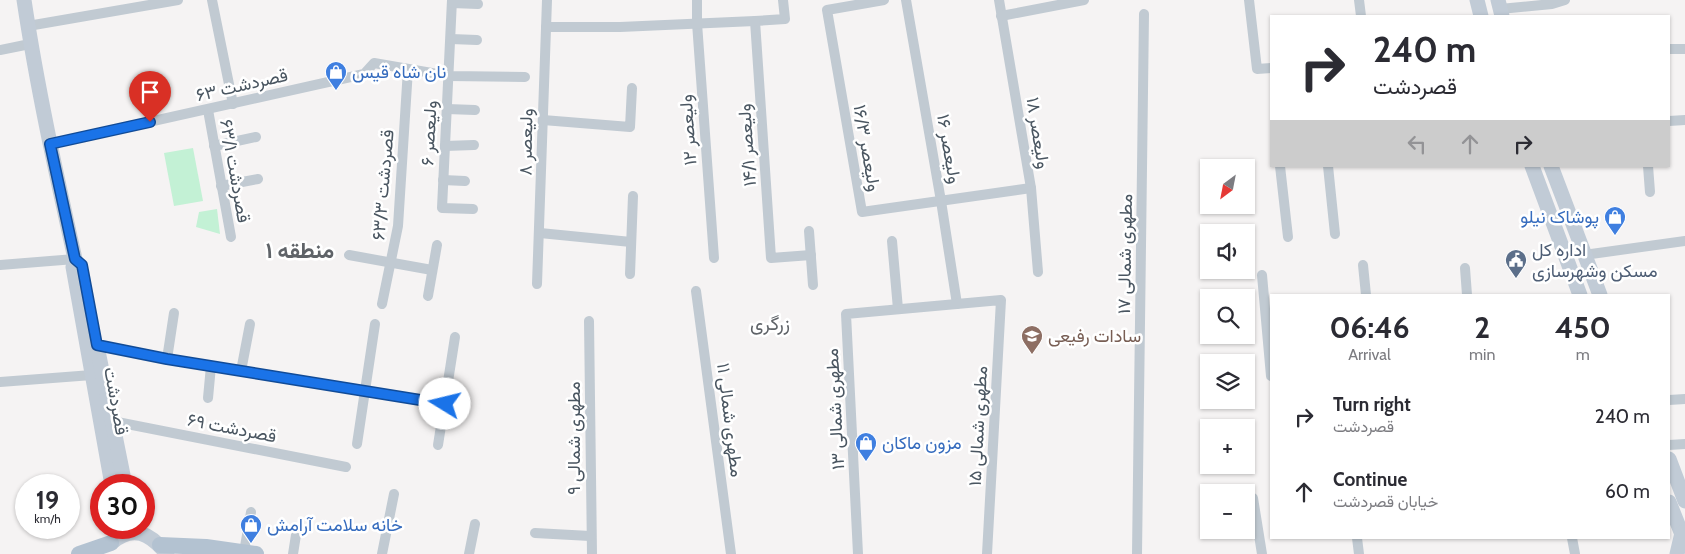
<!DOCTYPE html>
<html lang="en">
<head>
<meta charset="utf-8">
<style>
  :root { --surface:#fff; --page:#f7f7f7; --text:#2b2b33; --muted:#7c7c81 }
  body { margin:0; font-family:Cabin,Vazirmatn,sans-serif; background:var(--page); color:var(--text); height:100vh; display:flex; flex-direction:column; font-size:19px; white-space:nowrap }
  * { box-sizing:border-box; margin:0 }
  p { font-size:16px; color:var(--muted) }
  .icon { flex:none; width:28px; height:28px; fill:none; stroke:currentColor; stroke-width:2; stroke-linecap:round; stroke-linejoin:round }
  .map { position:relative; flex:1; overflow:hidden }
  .panel { position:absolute; left:1270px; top:294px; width:400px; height:245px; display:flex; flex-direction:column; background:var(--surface); border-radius:0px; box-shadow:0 1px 4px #0004 }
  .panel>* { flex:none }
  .hud { position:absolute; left:1270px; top:15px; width:400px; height:152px; border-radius:0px; box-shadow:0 1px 4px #0004; background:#fff; color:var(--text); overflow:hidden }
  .needle { width:32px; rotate:212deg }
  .tools { position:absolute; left:1200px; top:159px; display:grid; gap:10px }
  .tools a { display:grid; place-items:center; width:55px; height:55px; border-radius:0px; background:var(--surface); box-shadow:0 1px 4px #0004; font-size:25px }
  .speed { position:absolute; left:15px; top:474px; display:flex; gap:10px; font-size:25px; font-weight:700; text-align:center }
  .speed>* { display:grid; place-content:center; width:65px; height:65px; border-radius:50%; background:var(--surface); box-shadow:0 1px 4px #0004; line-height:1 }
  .speed small { font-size:12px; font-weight:400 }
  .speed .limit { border:8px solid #d22; background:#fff; color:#111 }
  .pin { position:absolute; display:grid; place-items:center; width:42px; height:42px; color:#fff; margin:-51px -21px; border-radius:50% 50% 50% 0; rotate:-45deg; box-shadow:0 0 5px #0007 }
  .pin .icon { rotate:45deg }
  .me { position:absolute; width:55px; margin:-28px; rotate:279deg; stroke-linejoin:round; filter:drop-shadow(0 0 4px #0008) }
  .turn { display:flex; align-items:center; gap:18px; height:105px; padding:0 20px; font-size:22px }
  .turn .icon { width:65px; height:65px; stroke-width:2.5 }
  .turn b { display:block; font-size:35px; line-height:42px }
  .lanes { display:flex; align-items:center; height:48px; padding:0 20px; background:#0003; justify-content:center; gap:25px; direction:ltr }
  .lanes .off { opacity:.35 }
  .eta { display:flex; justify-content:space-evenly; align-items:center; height:85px; text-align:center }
  .eta b { font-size:30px; font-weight:700; line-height:35px }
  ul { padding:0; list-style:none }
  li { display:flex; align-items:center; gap:15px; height:75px; padding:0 20px }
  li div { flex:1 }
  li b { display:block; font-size:19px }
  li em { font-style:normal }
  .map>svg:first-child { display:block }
</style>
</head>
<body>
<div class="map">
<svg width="1685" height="554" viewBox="0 0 1685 554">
  <rect width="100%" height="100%" fill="#f5f3f3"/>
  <g fill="#c3f1d5">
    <path d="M193 148 203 201 174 206 164 153Z"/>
    <path d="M217 209 220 234 196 227 199 212Z"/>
  </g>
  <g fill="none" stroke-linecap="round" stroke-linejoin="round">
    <g stroke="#c1cad2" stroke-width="10">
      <path d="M212 0 233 104"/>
      <path d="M452 0 442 208 473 209"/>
      <path d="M697 0V23L714 258"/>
      <path d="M783 0 785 19 755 21 771 258 811 255"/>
      <path d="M884 0 827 10 862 212 1031 188"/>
      <path d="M906 0 941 201 957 304"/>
      <path d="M999 0 1031 188 1038 272"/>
      <path d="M1249 0 1257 69 1271 68"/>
      <path d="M1359 0 1361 16"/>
      <path d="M452 3 478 4"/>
      <path d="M1500 9 1552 4 1565 0"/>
      <path d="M1001 16 1084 0"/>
      <path d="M28 26 178 0"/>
      <path d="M546 27H620L755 21"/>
      <path d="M451 39 477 40"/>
      <path d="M1669 49H1685"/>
      <path d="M0 50 30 44"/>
      <path d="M447 109 475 110"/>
      <path d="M208 110 231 237"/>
      <path d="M543 120 630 127 632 88"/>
      <path d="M1669 121 1685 120"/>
      <path d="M50 144 364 74 374 63 449 76 525 77"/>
      <path d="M214 146 256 137"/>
      <path d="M445 146 474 145"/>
      <path d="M1280 166 1288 237"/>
      <path d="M1328 166 1335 234"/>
      <path d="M1648 166 1650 192"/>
      <path d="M443 180 465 181"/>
      <path d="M221 186 258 179"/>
      <path d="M809 231 813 285"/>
      <path d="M540 233 631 242"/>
      <path d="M892 241 898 309"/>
      <path d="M349 255 432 270"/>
      <path d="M1584 255 1685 241"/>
      <path d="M0 265 75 259"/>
      <path d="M1363 265 1366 295"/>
      <path d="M1465 268 1467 295"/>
      <path d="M630 274 633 196"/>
      <path d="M1262 275 1271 376"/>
      <path d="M537 284 547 0"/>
      <path d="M696 291 731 554"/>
      <path d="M428 296 437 245"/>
      <path d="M382 304 398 226 408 69"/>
      <path d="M589 321 592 554"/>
      <path d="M97 345 167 359 445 404"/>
      <path d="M167 359 174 313"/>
      <path d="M241 371 250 324"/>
      <path d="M0 382 92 375"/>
      <path d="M208 398 211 366"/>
      <path d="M1669 400 1685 399"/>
      <path d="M112 421 346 467"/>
      <path d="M357 444 375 324"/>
      <path d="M438 445 455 337"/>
      <path d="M1669 445 1685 444"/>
      <path d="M1253 498 1262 554"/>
      <path d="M535 533 590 536"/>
      <path d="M1357 538 1359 554"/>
      <path d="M1572 538 1575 554"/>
      <path d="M244 552 251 512"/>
      <path d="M293 554 296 535"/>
      <path d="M382 554 394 494"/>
      <path d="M469 554 475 524"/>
      <path d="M858 554 846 314 1001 300 987 554"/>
      <path d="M1137 554 1144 14"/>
    </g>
    <g stroke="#c1cbd6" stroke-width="15">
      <path d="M24 0C37 87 56 173 75 259L73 267 112 485"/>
      <path d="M1477 0 1481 16"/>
      <path d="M1498 0 1502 16"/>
      <path d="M1532 166 1580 295"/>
      <path d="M1551 166 1600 295"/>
      <path d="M97 346 125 485"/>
      <path d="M1669 459 1685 501"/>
      <path d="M1669 502 1685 542"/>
      <path d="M111 543C133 524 150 533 167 554"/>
      <path d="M1677 554 1682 533"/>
    </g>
    <g stroke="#b3c2d1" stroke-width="16">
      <path d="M160 545 206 547 256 554"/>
      <path d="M79 554 111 543"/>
    </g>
  </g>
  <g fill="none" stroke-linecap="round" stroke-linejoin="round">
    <g stroke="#114b97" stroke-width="12">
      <path id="route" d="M150 122 50 144 75 259 82 265 97 345 167 359 445 404"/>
    </g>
    <use href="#route" stroke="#1a73e8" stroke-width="9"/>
  </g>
  <defs>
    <g id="shop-pin" transform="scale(1.125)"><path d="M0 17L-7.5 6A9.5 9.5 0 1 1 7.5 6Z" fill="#3f7fe0" stroke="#fff"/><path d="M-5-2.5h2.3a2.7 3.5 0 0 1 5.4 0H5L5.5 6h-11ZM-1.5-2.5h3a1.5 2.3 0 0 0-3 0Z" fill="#fff"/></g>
    <g id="civic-pin" transform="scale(1.125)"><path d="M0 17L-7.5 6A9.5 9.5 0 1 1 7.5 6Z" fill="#5c6f8a" stroke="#fff"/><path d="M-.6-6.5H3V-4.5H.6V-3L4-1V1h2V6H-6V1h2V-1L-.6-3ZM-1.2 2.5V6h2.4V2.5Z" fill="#fff"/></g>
    <g id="school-pin" transform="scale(1.125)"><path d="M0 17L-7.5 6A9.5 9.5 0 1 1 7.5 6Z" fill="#8d6e63" stroke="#fff"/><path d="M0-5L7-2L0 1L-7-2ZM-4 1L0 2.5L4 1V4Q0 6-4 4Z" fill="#fff"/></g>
  </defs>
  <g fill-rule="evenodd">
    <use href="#shop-pin" x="336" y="72"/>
    <use href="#shop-pin" x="1615" y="217"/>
    <use href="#civic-pin" x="1516" y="260"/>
    <use href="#school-pin" x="1032" y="336"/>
    <use href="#shop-pin" x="866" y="443"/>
    <use href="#shop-pin" x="251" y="525"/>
  </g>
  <g text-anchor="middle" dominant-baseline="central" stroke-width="5" stroke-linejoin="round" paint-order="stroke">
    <g font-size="18" fill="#366cbe" stroke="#fff" text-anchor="start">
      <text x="352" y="72">نان شاه قیس</text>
      <text x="1599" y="217" text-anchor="end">پوشاک نیلو</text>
      <text x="882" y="443">مزون ماکان</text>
      <text x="267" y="525">خانه سلامت آرامش</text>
    </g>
    <g font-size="18" fill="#4a5661" stroke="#fff">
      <text transform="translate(242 85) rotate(-13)">۶۳ قصردشت</text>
      <text transform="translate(688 130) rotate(-94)">۱۲ ولیعصر</text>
      <text transform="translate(429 133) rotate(-87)">۶ ولیعصر</text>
      <text transform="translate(1038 133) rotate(81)">۱۸ ولیعصر</text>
      <text transform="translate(526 142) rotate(-89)">۸ ولیعصر</text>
      <text transform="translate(747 145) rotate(-94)">۱۴/۱ ولیعصر</text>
      <text transform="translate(867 148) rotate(80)">۱۶/۳ ولیعصر</text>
      <text transform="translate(949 149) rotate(80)">۱۶ ولیعصر</text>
      <text transform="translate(235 171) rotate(80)">۶۳/۱ قصردشت</text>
      <text transform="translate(383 185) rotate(-85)">۶۳/۳ قصردشت</text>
      <text transform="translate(1125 254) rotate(-89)">۱۷ مطهری شمالی</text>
      <text transform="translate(116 401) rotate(80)">قصردشت</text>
      <text transform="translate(835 409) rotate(-93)">۱۳ مطهری شمالی</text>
      <text transform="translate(730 420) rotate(83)">۱۱ مطهری شمالی</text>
      <text transform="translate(978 426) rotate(-87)">۱۵ مطهری شمالی</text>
      <text transform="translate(232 428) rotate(11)">۶۹ قصردشت</text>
      <text transform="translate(574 438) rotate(-90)">۹ مطهری شمالی</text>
    </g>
    <g font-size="18" fill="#4e5e75" stroke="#fff" text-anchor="start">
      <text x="1532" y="250">اداره کل<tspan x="1532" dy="21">مسکن وشهرسازی</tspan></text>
    </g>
    <g font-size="18" fill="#785e54" stroke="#fff" text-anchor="start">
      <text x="1048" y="336">سادات رفیعی</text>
    </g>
    <g font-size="19" fill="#5f6368" stroke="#fff">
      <text x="770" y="323">زرگری</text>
    </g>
    <g font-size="22" font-weight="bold" fill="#5f6368" stroke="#fff">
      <text x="300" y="250">منطقه ۱</text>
    </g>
  </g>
</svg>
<div class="tools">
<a><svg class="needle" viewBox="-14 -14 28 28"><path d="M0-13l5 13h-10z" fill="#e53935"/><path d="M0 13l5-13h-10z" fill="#7c7c81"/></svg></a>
<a><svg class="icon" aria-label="sound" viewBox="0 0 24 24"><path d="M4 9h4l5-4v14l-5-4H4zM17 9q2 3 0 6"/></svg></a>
<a><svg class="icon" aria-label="search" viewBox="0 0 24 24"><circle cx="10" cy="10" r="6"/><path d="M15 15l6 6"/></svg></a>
<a><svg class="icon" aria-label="layers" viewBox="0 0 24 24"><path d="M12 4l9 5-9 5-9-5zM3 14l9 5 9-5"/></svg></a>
<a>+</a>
<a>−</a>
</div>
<div class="speed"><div>19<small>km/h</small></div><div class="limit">30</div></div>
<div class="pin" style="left:150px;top:122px;background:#d93025"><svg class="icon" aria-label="arrive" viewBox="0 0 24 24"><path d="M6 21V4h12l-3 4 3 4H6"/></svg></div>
<svg class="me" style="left:445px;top:404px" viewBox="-20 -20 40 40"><circle r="19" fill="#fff"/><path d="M0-13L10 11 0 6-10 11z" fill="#1a73e8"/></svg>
<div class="hud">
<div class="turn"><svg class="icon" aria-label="right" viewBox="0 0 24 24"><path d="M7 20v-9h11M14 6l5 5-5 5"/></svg><div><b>240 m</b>قصردشت</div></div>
<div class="lanes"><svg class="icon off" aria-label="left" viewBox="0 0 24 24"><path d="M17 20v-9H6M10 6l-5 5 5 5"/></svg><svg class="icon off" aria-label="ahead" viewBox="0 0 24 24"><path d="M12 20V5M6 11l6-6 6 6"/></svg><svg class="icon" aria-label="right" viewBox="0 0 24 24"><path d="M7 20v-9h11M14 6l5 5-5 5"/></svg></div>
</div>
<section class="panel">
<div class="eta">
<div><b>06:46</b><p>Arrival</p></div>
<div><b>2</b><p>min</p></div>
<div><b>450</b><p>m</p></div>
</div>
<ul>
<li><svg class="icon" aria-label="right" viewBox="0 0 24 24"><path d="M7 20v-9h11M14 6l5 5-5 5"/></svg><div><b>Turn right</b><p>قصردشت</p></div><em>240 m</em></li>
<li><svg class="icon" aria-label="ahead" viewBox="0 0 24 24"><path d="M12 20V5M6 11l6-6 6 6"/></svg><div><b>Continue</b><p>خیابان قصردشت</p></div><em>60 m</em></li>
</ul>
</section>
</div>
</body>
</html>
